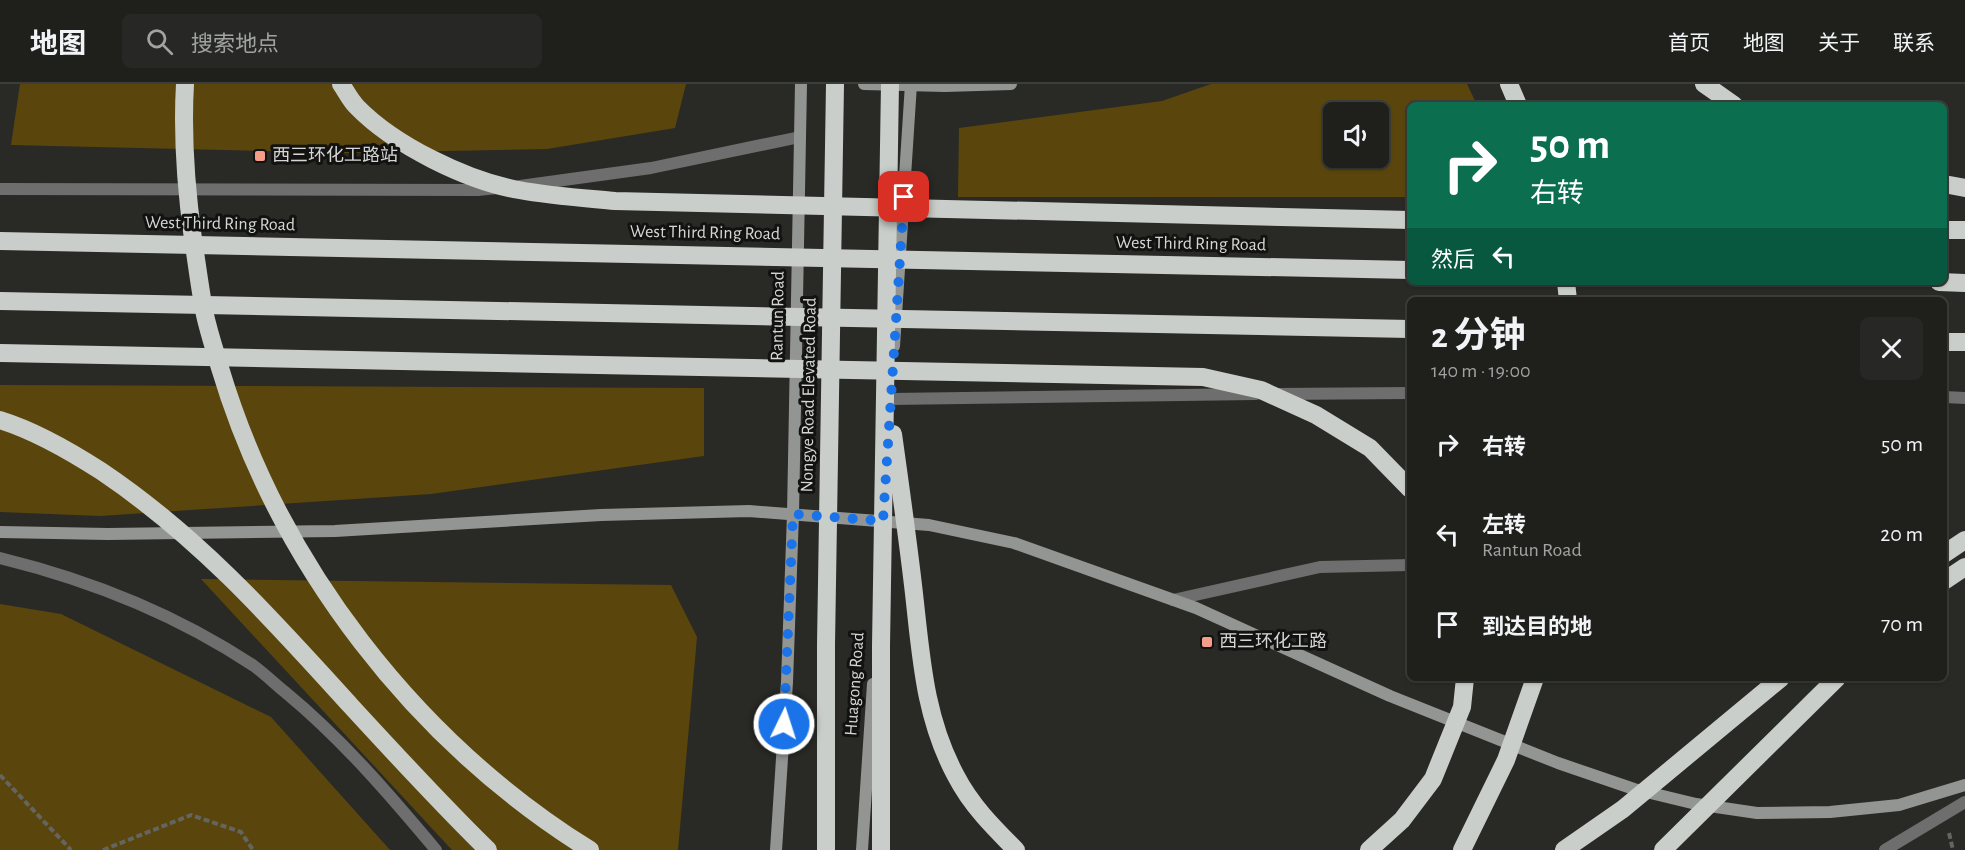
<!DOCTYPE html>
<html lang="zh">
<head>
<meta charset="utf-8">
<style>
  :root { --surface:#1f201c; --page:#272825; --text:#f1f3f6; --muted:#a1a3a3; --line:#3c3e3b }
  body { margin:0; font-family:"Alegreya Sans","Noto Sans SC",sans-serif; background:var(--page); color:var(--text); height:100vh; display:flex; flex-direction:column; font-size:22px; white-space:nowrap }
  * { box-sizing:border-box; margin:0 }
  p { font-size:20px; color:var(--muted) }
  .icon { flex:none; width:33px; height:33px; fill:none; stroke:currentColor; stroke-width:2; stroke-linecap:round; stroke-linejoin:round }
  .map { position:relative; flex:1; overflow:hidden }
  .drawer { position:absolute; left:1407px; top:213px; width:540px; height:384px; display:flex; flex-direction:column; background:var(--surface); border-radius:9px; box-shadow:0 2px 4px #0004,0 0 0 2px var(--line) }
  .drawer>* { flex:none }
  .top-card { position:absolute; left:1407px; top:18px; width:540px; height:183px; border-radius:9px; box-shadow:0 2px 4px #0004,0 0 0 2px var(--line); background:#0b6e4f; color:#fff; overflow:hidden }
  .controls { position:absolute; left:1323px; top:18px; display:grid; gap:12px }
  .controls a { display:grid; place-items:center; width:66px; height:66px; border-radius:9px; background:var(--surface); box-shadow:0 2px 4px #0004,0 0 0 2px var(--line); font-size:30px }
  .pin { position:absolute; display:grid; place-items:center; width:51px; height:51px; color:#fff; margin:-26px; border-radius:12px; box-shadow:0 3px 9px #0006 }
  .me { position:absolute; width:66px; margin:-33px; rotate:4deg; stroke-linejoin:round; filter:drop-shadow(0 0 4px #0008) }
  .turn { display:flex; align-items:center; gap:21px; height:126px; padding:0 24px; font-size:27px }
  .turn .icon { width:78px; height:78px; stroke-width:2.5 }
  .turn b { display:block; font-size:42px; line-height:51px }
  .then { display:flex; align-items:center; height:57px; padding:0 24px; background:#0003; gap:12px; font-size:22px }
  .round { display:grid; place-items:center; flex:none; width:63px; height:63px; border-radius:9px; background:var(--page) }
  .headline { display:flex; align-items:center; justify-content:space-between; height:102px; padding:0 24px }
  h1 { font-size:36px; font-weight:700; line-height:45px }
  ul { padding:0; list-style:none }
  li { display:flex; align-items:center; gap:18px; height:90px; padding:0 24px }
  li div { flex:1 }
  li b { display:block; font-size:22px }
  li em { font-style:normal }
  header { display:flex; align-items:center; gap:36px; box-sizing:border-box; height:84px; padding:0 30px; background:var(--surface); border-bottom:2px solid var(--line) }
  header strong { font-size:28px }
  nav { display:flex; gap:33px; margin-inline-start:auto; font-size:21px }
  .search { width:420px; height:54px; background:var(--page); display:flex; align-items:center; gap:15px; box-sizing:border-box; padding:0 21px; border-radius:9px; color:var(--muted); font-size:22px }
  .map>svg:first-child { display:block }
</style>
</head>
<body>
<header>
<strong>地图</strong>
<div class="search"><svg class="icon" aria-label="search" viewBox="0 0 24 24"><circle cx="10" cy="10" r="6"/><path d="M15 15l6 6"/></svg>搜索地点</div>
<nav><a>首页</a><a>地图</a><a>关于</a><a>联系</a></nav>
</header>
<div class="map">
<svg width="1965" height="766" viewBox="0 0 1965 766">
  <rect width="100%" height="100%" fill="#292a26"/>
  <g fill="#5a460d" fill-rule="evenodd">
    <path d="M20 0H686L675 44 547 65 346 69 11 61Z"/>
    <path d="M1211 0H1467L1477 21H1410V113H958L959 44 1162 17ZM1378 28V74H1334V28Z"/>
    <path d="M0 301 704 304V372L431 410 100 432 0 428Z"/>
    <path d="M201 495 671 501 697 553 678 766H452Z"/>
    <path d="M0 520 61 530 271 633 390 766H0Z"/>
  </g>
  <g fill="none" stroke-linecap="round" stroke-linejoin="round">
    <g stroke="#646561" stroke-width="4" stroke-dasharray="6 3" stroke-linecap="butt">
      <path d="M0 691 71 766"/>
      <path d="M1949 749 1953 766"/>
      <path d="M103 766 191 731 241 748 253 766"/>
    </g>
    <path stroke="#6d6e6d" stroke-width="12" d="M1173 516 1320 483 1410 481"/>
    <g stroke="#6d6e6d" stroke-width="12">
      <path d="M520 102 651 84 800 53"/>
      <path d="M0 105 478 106 497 104"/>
      <path d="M1276 310 1410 309"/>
      <path d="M1944 313 1965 314"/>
      <path d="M891 315 1256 310"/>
      <path d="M0 474C90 496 176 530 254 582 265 590 275 600 285 608 342 655 389 710 436 766"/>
      <path d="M1885 766 1965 718"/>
    </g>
    <g stroke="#939592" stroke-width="12">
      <path d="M864 0 945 2 1011 0"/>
      <path d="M894 262 911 0"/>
      <path d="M0 448 108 450 335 447 601 431 749 427 929 441 1014 459 1196 524 1390 612 1558 679 1634 705 1696 720 1757 729 1830 728 1899 721 1965 701"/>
      <path d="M776 766 787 598 793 430 801 0"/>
      <path d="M862 766 873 600"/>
    </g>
    <g stroke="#caceca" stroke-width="18">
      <path d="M185 0C182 51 186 104 193 155 197 180 200 206 205 231 209 249 215 267 220 284 279 481 415 657 590 766"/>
      <path d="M341 0C346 7 350 16 357 23 394 61 467 97 519 106 551 112 583 114 615 117L1410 136"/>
      <path d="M1509 0 1518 21"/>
      <path d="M1704 0 1734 21"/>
      <path d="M1944 100 1965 104"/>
      <path d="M1944 146H1965"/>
      <path d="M0 157 1410 186"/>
      <path d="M1566 198 1568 216"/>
      <path d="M1939 198 1965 199"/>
      <path d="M0 217 1410 245"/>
      <path d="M1944 258H1965"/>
      <path d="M0 269 1203 293 1261 306 1316 331 1370 364 1410 405"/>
      <path d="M0 336C36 347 70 367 101 387 198 452 272 535 350 621 395 670 440 719 488 766"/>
      <path d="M893 350C900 400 907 450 913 501 921 568 923 631 956 692 971 721 993 743 1016 766"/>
      <path d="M1944 470 1965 456"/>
      <path d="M1944 497 1965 483"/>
      <path d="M826 766V561L835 0"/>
      <path d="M881 766V562L890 0"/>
      <path d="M1369 766 1402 736 1433 695 1462 623 1465 594"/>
      <path d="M1462 766 1506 676 1535 594"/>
      <path d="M1564 766 1623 725 1781 594"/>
      <path d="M1663 766 1837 594"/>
    </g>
  </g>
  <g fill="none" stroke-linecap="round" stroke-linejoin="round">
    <path stroke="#1a73e8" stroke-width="10" stroke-dasharray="0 18" d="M784 640 793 430 883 437 904 113"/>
  </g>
  <g fill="#f49e8a" stroke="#121311" stroke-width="2">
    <rect x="254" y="66" width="12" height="12" rx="3"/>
    <rect x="1201" y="552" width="12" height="12" rx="3"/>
  </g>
  <g text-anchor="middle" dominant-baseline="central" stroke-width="6" stroke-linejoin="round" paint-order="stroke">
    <g font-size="18" fill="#d6d7d5" stroke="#121311" text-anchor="start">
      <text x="272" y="72">西三环化工路站</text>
      <text x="1219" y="558">西三环化工路</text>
    </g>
    <g font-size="18" fill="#d6d7d5" stroke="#121311">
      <text transform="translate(220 140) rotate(1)">West Third Ring Road</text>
      <text transform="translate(705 149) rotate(1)">West Third Ring Road</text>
      <text transform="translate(1191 160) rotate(1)">West Third Ring Road</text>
      <text transform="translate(778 232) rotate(-89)">Rantun Road</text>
      <text transform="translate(809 311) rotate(-89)">Nongye Road Elevated Road</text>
      <text transform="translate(855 600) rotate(-86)">Huagong Road</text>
    </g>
  </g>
</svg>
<div class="controls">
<a><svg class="icon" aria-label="sound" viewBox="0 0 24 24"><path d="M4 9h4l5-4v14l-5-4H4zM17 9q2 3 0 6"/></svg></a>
</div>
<div class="pin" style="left:904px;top:113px;background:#d93025"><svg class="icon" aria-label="arrive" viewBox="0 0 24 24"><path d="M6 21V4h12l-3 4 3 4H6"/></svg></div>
<svg class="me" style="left:784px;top:640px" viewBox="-20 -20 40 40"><circle r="17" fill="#1a73e8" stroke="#fff" stroke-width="3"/><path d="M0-11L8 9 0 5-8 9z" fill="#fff"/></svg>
<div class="top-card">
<div class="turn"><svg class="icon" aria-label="right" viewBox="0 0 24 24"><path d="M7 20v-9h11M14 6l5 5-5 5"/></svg><div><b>50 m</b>右转</div></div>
<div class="then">然后<svg class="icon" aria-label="left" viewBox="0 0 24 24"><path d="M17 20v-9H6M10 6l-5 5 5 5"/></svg></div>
</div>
<section class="drawer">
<div class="headline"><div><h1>2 分钟</h1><p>140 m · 19:00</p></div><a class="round"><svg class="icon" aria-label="close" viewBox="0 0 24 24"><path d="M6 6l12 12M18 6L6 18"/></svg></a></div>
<ul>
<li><svg class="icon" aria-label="right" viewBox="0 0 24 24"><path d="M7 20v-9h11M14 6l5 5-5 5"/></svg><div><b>右转</b></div><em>50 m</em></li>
<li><svg class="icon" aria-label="left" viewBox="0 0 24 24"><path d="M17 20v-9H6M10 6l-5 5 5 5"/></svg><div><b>左转</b><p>Rantun Road</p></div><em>20 m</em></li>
<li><svg class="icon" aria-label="arrive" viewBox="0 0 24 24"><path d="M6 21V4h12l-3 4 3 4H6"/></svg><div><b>到达目的地</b></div><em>70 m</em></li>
</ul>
</section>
</div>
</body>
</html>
